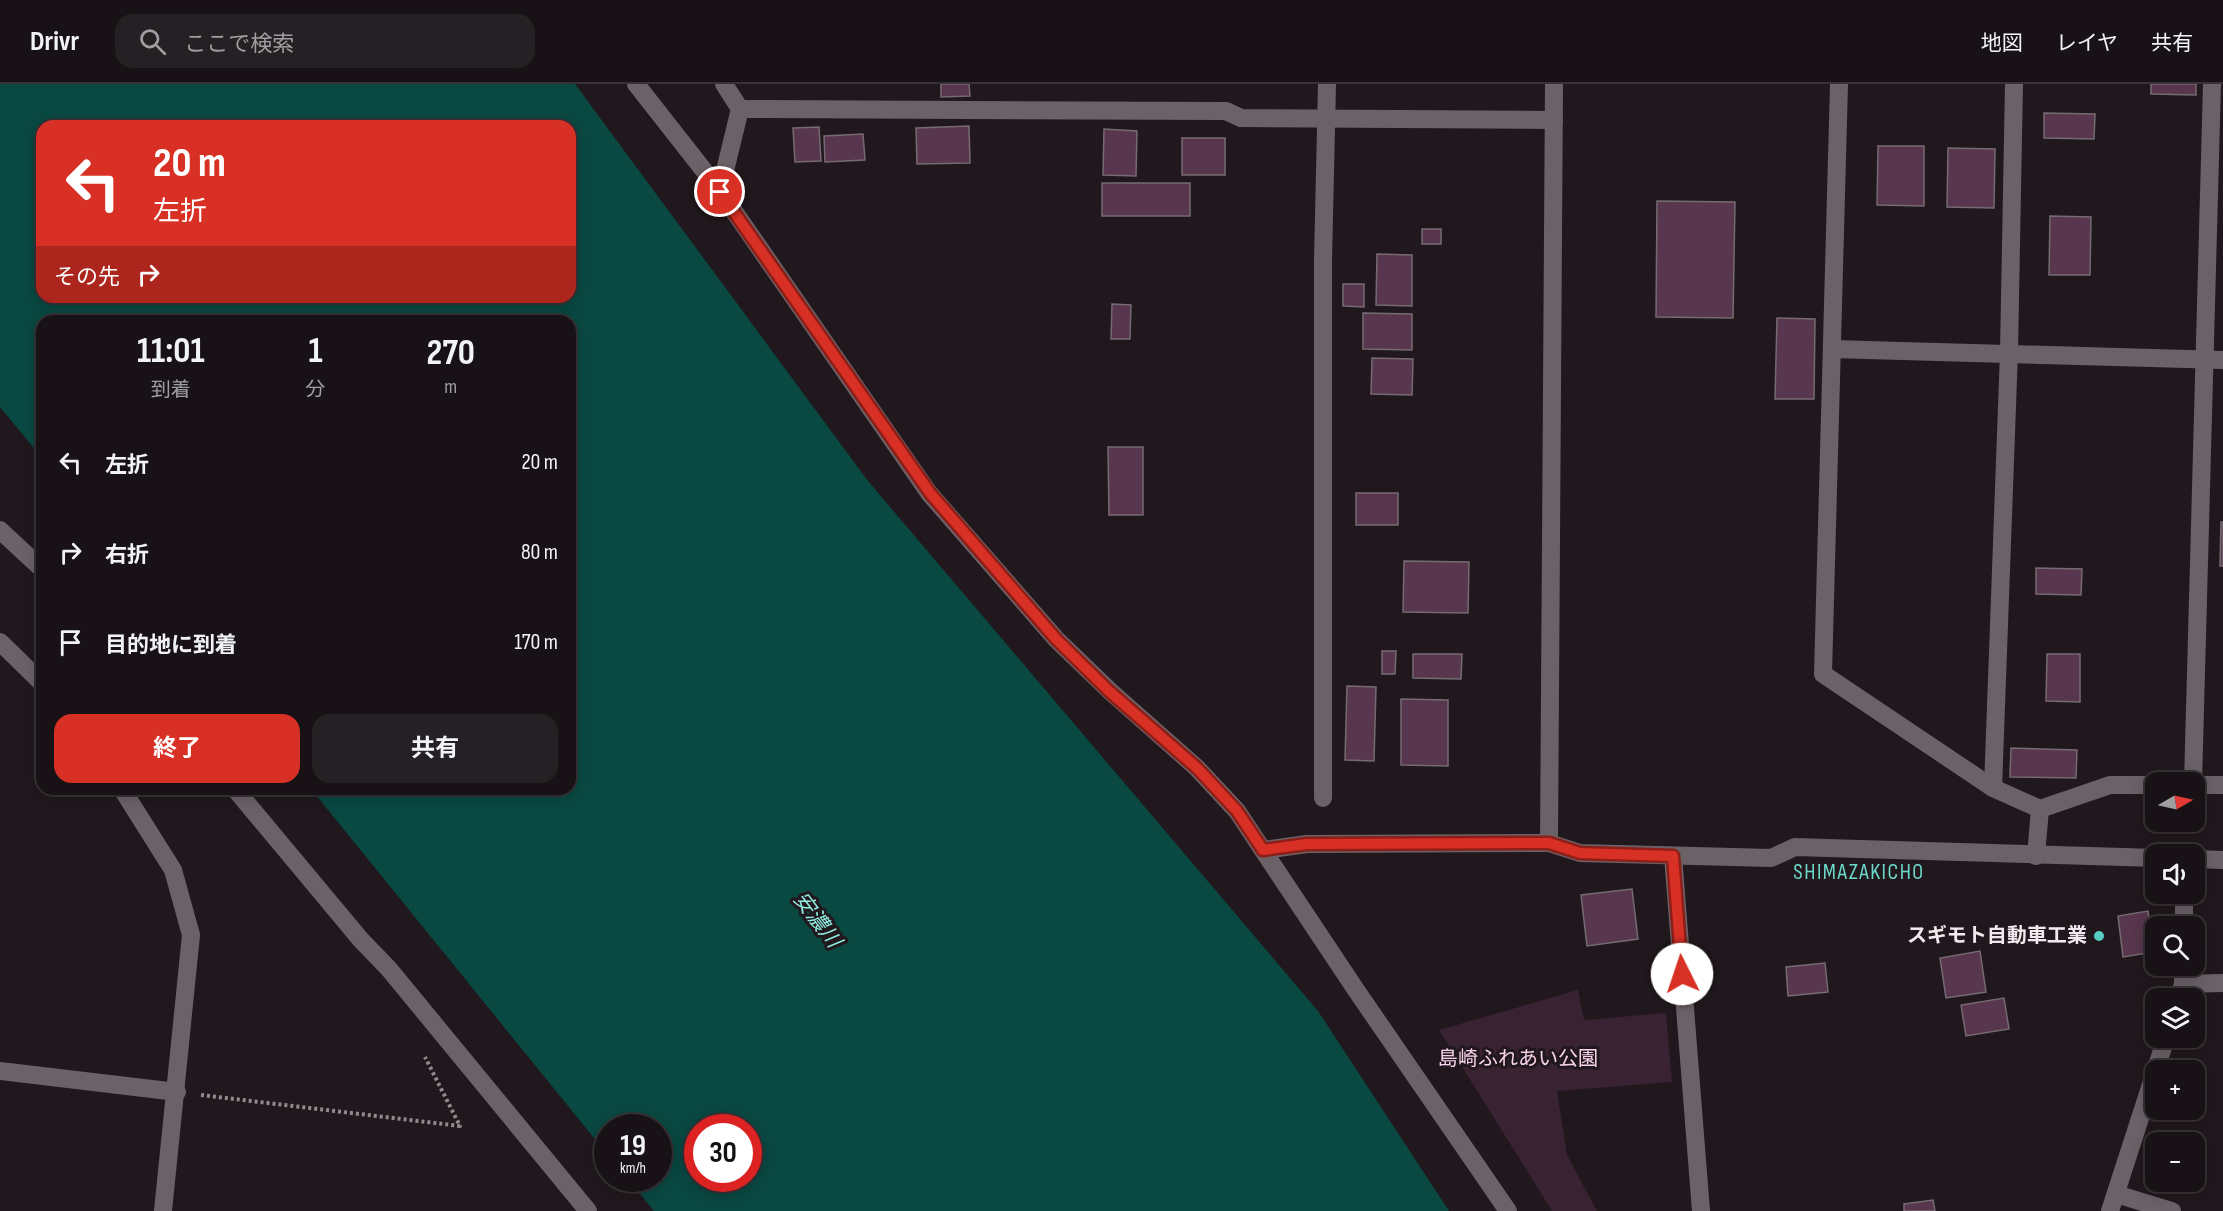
<!DOCTYPE html>
<html lang="ja">
<head>
<meta charset="utf-8">
<style>
  :root { --surface:#181216; --page:#252023; --text:#f1f3f6; --muted:#9f9ea1; --line:#363235; --accent:#d93025 }
  body { margin:0; font-family:"Sofia Sans Condensed","Noto Sans JP",sans-serif; background:var(--page); color:var(--text); height:100vh; display:flex; flex-direction:column; font-size:22px; white-space:nowrap }
  * { box-sizing:border-box; margin:0 }
  p { font-size:20px; color:var(--muted) }
  .icon { flex:none; width:33px; height:33px; fill:none; stroke:currentColor; stroke-width:2; stroke-linecap:round; stroke-linejoin:round }
  .map { position:relative; flex:1; overflow:hidden }
  .drawer { position:absolute; left:36px; top:231px; width:540px; height:480px; display:flex; flex-direction:column; background:var(--surface); border-radius:18px; box-shadow:0 3px 15px #0003,0 0 0 2px var(--line) }
  .drawer>* { flex:none }
  .banner { position:absolute; left:36px; top:36px; width:540px; height:183px; border-radius:18px; box-shadow:0 3px 15px #0003,0 0 0 2px var(--line); background:#d93025; color:#fff; overflow:hidden }
  .needle { width:39px; rotate:81deg }
  .fabs { position:absolute; left:2145px; top:688px; display:grid; gap:12px }
  .fabs a { display:grid; place-items:center; width:60px; height:60px; border-radius:12px; background:var(--surface); box-shadow:0 3px 15px #0003,0 0 0 2px var(--line); font-size:30px }
  .speed { position:absolute; left:594px; top:1030px; display:flex; gap:12px; font-size:30px; font-weight:700; text-align:center }
  .speed>* { display:grid; place-content:center; width:78px; height:78px; border-radius:50%; background:var(--surface); box-shadow:0 3px 15px #0003,0 0 0 2px var(--line); line-height:1 }
  .speed small { font-size:15px; font-weight:400 }
  .speed .limit { border:9px solid #d22; background:#fff; color:#111 }
  .pin { position:absolute; display:grid; place-items:center; width:51px; height:51px; color:#fff; margin:-26px; border:3px solid #fff; border-radius:50%; box-shadow:0 2px 6px #0007 }
  .me { position:absolute; width:66px; margin:-33px; rotate:356deg; stroke-linejoin:round; filter:drop-shadow(0 0 4px #0008) }
  .turn { display:flex; align-items:center; gap:21px; height:126px; padding:0 18px; font-size:27px }
  .turn .icon { width:78px; height:78px; stroke-width:2.5 }
  .turn b { display:block; font-size:42px; line-height:51px }
  .then { display:flex; align-items:center; height:57px; padding:0 18px; background:#0003; gap:12px; font-size:22px }
  .eta { display:flex; justify-content:space-evenly; align-items:center; height:102px; text-align:center }
  .eta b { font-size:36px; font-weight:700; line-height:42px }
  .primary-button { display:flex; gap:12px; margin-top:auto; padding:12px 18px }
  .primary-button a { flex:1; height:69px; border-radius:18px; background:var(--accent); color:#fff; font-size:24px; font-weight:700; line-height:69px; text-align:center }
  .primary-button a+a { background:var(--page); color:var(--text) }
  ul { padding:0; list-style:none }
  li { display:flex; align-items:center; gap:18px; height:90px; padding:0 18px }
  li div { flex:1 }
  li b { display:block; font-size:22px }
  li em { font-style:normal }
  header { display:flex; align-items:center; gap:36px; box-sizing:border-box; height:84px; padding:0 30px; background:var(--surface); border-bottom:2px solid var(--line) }
  header strong { font-size:28px }
  nav { display:flex; gap:33px; margin-inline-start:auto; font-size:21px }
  .search { width:420px; height:54px; background:var(--page); display:flex; align-items:center; gap:15px; box-sizing:border-box; padding:0 21px; border-radius:18px; color:var(--muted); font-size:22px }
  .map>svg:first-child { display:block }
</style>
</head>
<body>
<header>
<strong>Drivr</strong>
<div class="search"><svg class="icon" aria-label="search" viewBox="0 0 24 24"><circle cx="10" cy="10" r="6"/><path d="M15 15l6 6"/></svg>ここで検索</div>
<nav><a>地図</a><a>レイヤ</a><a>共有</a></nav>
</header>
<div class="map">
<svg width="2223" height="1127" viewBox="0 0 2223 1127">
  <rect width="100%" height="100%" fill="#20181d"/>
  <path fill="#392232" d="M1578 906 1584 936 1666 929 1672 998 1557 1007 1567 1071 1597 1127H1552L1439 946Z"/>
  <path fill="#0a4842" fill-rule="evenodd" d="M0 0H575L868 397 1318 927 1449 1127H654L628 1095H658V1044H608L607 1070 311 705H570V237H42V374L0 323ZM42 42H570V213H42ZM698 1044H748V1095H698Z"/>
  <g fill="#58364d" stroke="#756b71" stroke-width="1.5">
    <path d="M941 0H969L970 12 941 13Z"/>
    <path d="M2151 0H2196V11L2151 10Z"/>
    <path d="M2044 29 2095 30 2094 55 2044 54Z"/>
    <path d="M969 42 970 79 917 80 916 44Z"/>
    <path d="M819 43 821 77 795 78 793 44Z"/>
    <path d="M1104 45 1137 47 1136 92 1103 91Z"/>
    <path d="M863 50 865 76 825 78 824 52Z"/>
    <rect x="1182" y="54" width="43" height="37"/>
    <path d="M1878 62H1924V122L1877 121Z"/>
    <path d="M1948 64 1995 65 1994 124 1947 123Z"/>
    <rect x="1102" y="99" width="88" height="33"/>
    <path d="M1657 117 1735 118 1733 234 1656 233Z"/>
    <path d="M2050 132 2091 133 2090 191H2049Z"/>
    <rect x="1422" y="145" width="19" height="15"/>
    <path d="M1377 170 1412 171V222L1376 221Z"/>
    <path d="M1343 200H1364V223L1343 222Z"/>
    <path d="M1112 220 1131 221 1130 255H1111Z"/>
    <path d="M1363 229 1412 230V266L1363 265Z"/>
    <path d="M1777 234 1815 235 1814 315H1775Z"/>
    <path d="M1372 274 1413 275 1412 311 1371 310Z"/>
    <path d="M1108 363H1143V431H1109Z"/>
    <rect x="1356" y="409" width="42" height="32"/>
    <path d="M2221 438H2223V482H2220Z"/>
    <path d="M1404 477 1469 478 1468 529 1403 528Z"/>
    <path d="M2036 484 2082 485 2081 511 2036 510Z"/>
    <path d="M1382 567H1396L1395 590H1382Z"/>
    <path d="M1413 570H1462L1461 595 1413 594Z"/>
    <path d="M2047 570H2080V618L2046 617Z"/>
    <path d="M1347 602 1376 603 1374 677 1345 676Z"/>
    <path d="M1401 615 1448 616V682L1401 681Z"/>
    <path d="M2011 664 2077 666 2076 694 2010 693Z"/>
    <path d="M1632 805 1638 855 1587 862 1581 811Z"/>
    <path d="M2148 827 2154 868 2123 873 2118 832Z"/>
    <path d="M1980 867 1986 908 1946 914 1940 874Z"/>
    <path d="M1825 879 1828 908 1788 912 1786 883Z"/>
    <path d="M2004 914 2009 945 1966 952 1961 921Z"/>
    <path d="M1933 1116 1935 1127H1904V1120Z"/>
  </g>
  <g fill="none" stroke-linecap="round" stroke-linejoin="round">
    <path stroke="#918a8e" stroke-width="4" stroke-dasharray="3 3" stroke-linecap="butt" d="M201 1011 460 1042 425 973"/>
    <g stroke="#6b6268" stroke-width="18">
      <path d="M636 0 720 107 929 409 1056 555 1111 608 1197 684 1237 727 1356 906 1508 1127"/>
      <path d="M724 0 740 25"/>
      <path d="M1839 0 1823 590 1993 704 2040 725 2110 701H2156"/>
      <path d="M740 25 1226 27 1241 34 1554 36"/>
      <path d="M720 107 740 25"/>
      <path d="M1832 265 2223 276"/>
      <path d="M0 446 42 485"/>
      <path d="M2193 699 2212 0"/>
      <path d="M2194 701H2223"/>
      <path d="M1993 704 2009 268 2014 0"/>
      <path d="M235 705 361 856 389 885 588 1127"/>
      <path d="M1323 714V176L1327 0"/>
      <path d="M1263 766 1307 760 1549 759 1580 769 1771 774 1795 763 2156 774"/>
      <path d="M1673 772 1701 1127"/>
      <path d="M2036 772 2040 725"/>
      <path d="M2194 775 2223 776"/>
      <path d="M2184 843V810"/>
      <path d="M2183 900 2223 899"/>
      <path d="M2178 915 2183 900V882"/>
      <path d="M0 987 177 1008"/>
      <path d="M2116 1110 2172 1127"/>
      <path d="M2110 1127 2166 954"/>
    </g>
    <g stroke="#6b6268" stroke-width="18">
      <path d="M0 558 42 599"/>
      <path d="M122 705 173 786 191 851 163 1127"/>
      <path d="M1549 759 1554 0"/>
    </g>
  </g>
  <g fill="none" stroke-linecap="round" stroke-linejoin="round">
    <g stroke="#8d1f18" stroke-width="15">
      <path id="route" d="M720 108 930 409 1056 555 1110 608 1197 684 1237 727 1263 766 1307 760 1549 759 1580 769 1673 772 1682 890"/>
    </g>
    <use href="#route" stroke="#d93025" stroke-width="10"/>
  </g>
  <circle fill="#57cec1" stroke="#20181d" stroke-width="2" cx="2099" cy="852" r="6"/>
  <g text-anchor="middle" dominant-baseline="central" stroke-width="6" stroke-linejoin="round" paint-order="stroke">
    <g font-size="20" font-weight="bold" fill="#f0eaee" stroke="#20181d" text-anchor="end">
      <text x="2087" y="852">スギモト自動車工業</text>
    </g>
    <g font-size="20" fill="#f9d2eb" stroke="#20181d">
      <text x="1518" y="975">島崎ふれあい公園</text>
    </g>
    <g font-size="21" font-style="italic" fill="#91ede1" stroke="#20181d">
      <text transform="translate(817 836) rotate(53)">安濃川</text>
    </g>
    <g font-size="22" letter-spacing="1.5" fill="#6ed8cb" stroke="#20181d">
      <text x="1859" y="788">SHIMAZAKICHO</text>
    </g>
  </g>
</svg>
<div class="fabs">
<a><svg class="needle" viewBox="-14 -14 28 28"><path d="M0-13l5 13h-10z" fill="#e53935"/><path d="M0 13l5-13h-10z" fill="#9f9ea1"/></svg></a>
<a><svg class="icon" aria-label="sound" viewBox="0 0 24 24"><path d="M4 9h4l5-4v14l-5-4H4zM17 9q2 3 0 6"/></svg></a>
<a><svg class="icon" aria-label="search" viewBox="0 0 24 24"><circle cx="10" cy="10" r="6"/><path d="M15 15l6 6"/></svg></a>
<a><svg class="icon" aria-label="layers" viewBox="0 0 24 24"><path d="M12 4l9 5-9 5-9-5zM3 14l9 5 9-5"/></svg></a>
<a>+</a>
<a>−</a>
</div>
<div class="speed"><div>19<small>km/h</small></div><div class="limit">30</div></div>
<div class="pin" style="left:720px;top:108px;background:#d93025"><svg class="icon" aria-label="arrive" viewBox="0 0 24 24"><path d="M6 21V4h12l-3 4 3 4H6"/></svg></div>
<svg class="me" style="left:1682px;top:890px" viewBox="-20 -20 40 40"><circle r="19" fill="#fff"/><path d="M0-13L10 11 0 6-10 11z" fill="#d93025"/></svg>
<div class="banner">
<div class="turn"><svg class="icon" aria-label="left" viewBox="0 0 24 24"><path d="M17 20v-9H6M10 6l-5 5 5 5"/></svg><div><b>20 m</b>左折</div></div>
<div class="then">その先<svg class="icon" aria-label="right" viewBox="0 0 24 24"><path d="M7 20v-9h11M14 6l5 5-5 5"/></svg></div>
</div>
<section class="drawer">
<div class="eta">
<div><b>11:01</b><p>到着</p></div>
<div><b>1</b><p>分</p></div>
<div><b>270</b><p>m</p></div>
</div>
<ul>
<li><svg class="icon" aria-label="left" viewBox="0 0 24 24"><path d="M17 20v-9H6M10 6l-5 5 5 5"/></svg><div><b>左折</b></div><em>20 m</em></li>
<li><svg class="icon" aria-label="right" viewBox="0 0 24 24"><path d="M7 20v-9h11M14 6l5 5-5 5"/></svg><div><b>右折</b></div><em>80 m</em></li>
<li><svg class="icon" aria-label="arrive" viewBox="0 0 24 24"><path d="M6 21V4h12l-3 4 3 4H6"/></svg><div><b>目的地に到着</b></div><em>170 m</em></li>
</ul>
<div class="primary-button"><a>終了</a><a>共有</a></div>
</section>
</div>
</body>
</html>
